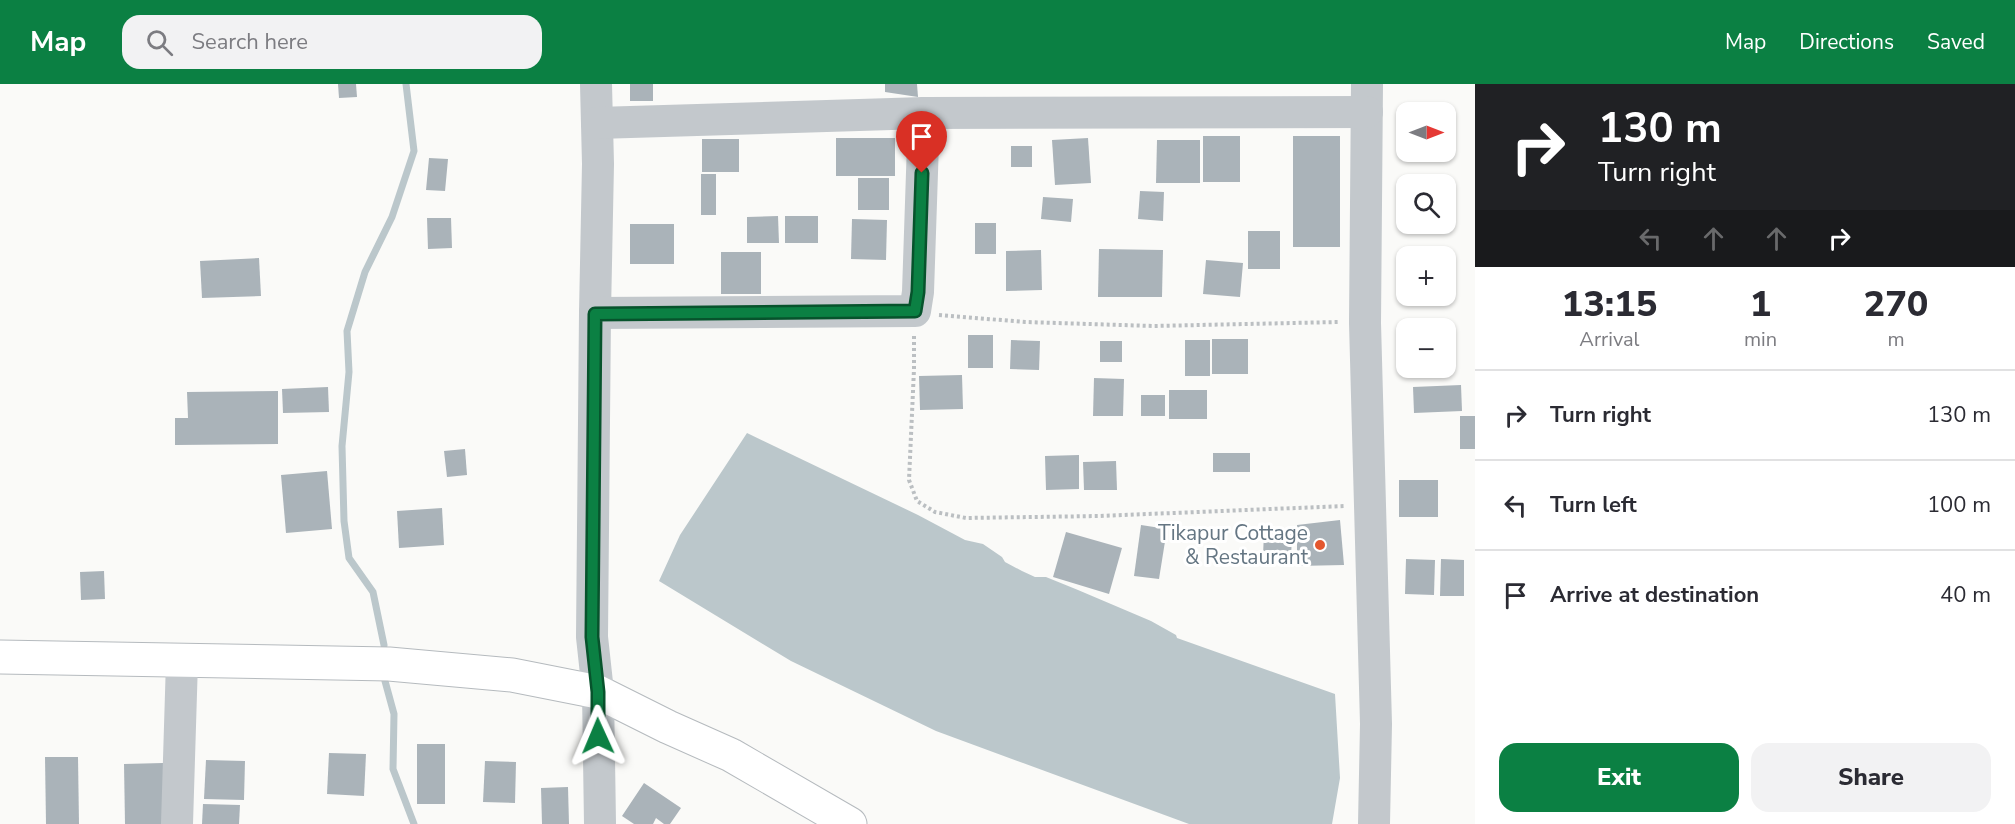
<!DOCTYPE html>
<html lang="en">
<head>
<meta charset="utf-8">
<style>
  :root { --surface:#fff; --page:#f2f2f3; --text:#2b2b33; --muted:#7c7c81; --line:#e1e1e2; --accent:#0b8043 }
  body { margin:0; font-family:"Nunito Sans",sans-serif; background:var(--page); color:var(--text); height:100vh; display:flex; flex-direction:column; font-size:22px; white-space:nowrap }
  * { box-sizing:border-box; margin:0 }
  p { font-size:20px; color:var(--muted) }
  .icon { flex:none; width:33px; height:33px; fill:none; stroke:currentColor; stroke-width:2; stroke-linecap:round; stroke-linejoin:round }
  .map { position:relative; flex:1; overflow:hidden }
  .side { display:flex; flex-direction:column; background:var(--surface); width:540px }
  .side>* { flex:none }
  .guide { background:#202124; color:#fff; overflow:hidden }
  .needle { width:39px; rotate:90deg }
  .fabs { position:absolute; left:1396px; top:18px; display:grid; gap:12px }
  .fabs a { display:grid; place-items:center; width:60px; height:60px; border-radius:12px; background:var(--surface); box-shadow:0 2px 4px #0004; font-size:30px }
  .pin { position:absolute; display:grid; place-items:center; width:51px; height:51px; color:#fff; margin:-62px -26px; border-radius:50% 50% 50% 0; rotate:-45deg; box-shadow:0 0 6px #0007 }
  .pin .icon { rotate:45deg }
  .me { position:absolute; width:66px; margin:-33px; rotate:359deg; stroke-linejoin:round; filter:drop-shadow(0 0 4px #0008) }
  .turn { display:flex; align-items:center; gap:21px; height:126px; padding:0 24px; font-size:27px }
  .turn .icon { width:78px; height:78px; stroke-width:2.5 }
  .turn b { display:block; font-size:42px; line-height:51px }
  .lanes { display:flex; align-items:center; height:57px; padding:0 24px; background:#0003; justify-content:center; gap:30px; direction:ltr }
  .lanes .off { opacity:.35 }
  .eta { display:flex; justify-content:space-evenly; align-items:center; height:102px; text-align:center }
  .eta b { font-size:36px; font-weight:800; line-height:42px }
  .primary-button { display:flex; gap:12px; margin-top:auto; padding:12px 24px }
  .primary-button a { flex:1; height:69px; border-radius:18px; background:var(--accent); color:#fff; font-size:24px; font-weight:800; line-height:69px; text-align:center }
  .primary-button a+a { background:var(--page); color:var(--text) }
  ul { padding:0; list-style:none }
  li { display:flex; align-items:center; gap:18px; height:90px; padding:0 24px; border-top:2px solid var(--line) }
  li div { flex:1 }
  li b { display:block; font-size:22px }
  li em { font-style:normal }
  header { display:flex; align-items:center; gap:36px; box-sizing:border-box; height:84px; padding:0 30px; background:var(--accent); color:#fff }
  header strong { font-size:28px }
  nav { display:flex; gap:33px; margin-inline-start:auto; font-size:21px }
  .search { width:420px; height:54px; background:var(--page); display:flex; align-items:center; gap:15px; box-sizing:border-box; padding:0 21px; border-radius:18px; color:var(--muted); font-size:22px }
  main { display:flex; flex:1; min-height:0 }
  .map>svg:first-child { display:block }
</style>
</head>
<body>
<header>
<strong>Map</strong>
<div class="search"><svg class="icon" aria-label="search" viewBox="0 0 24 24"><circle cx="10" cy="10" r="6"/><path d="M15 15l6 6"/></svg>Search here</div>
<nav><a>Map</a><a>Directions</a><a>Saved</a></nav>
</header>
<main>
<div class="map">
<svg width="1475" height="740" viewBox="0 0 1475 740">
  <rect width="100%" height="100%" fill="#fafaf8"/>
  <path fill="#bbc7cb" d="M747 349 918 431 965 456 983 460 1002 473 1005 478 1022 487 1035 493H1046L1078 506 1151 537 1176 551 1177 554 1335 610 1340 694 1332 740H1189L936 647 791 577 659 497 680 451Z"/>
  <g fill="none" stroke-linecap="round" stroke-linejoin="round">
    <g stroke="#bbc7cb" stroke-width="7">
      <path d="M384 561 373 508 349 474 344 437 342 362 349 288 347 247 365 188 392 133 414 67 406 0"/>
      <path d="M385 597 394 630 393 685 414 740"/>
    </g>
  </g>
  <g fill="#aab3b9">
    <path d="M338 0H356L357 13 339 14Z"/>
    <rect x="630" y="0" width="23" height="17"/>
    <path d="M885 0H917L918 13 885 8Z"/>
    <rect x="1203" y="52" width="37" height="46"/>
    <rect x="1293" y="52" width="47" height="111"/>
    <rect x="836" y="54" width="59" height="38"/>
    <path d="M1088 54 1091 99 1055 101 1052 56Z"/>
    <rect x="702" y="55" width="37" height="33"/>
    <path d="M1157 56H1200V99H1156Z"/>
    <rect x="1011" y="62" width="21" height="21"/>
    <path d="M429 74 448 75 445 107 426 106Z"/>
    <rect x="701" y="90" width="15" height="41"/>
    <rect x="858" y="94" width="31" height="32"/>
    <path d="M1140 107 1164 108 1163 137 1138 135Z"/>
    <path d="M1043 113 1073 115 1071 138 1041 135Z"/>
    <path d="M778 132 779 159H747V133Z"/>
    <rect x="785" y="132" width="33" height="27"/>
    <path d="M427 134H451L452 164 428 165Z"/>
    <path d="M852 135 887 136 886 176 851 175Z"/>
    <rect x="975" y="139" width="21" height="31"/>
    <rect x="630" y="140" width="44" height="40"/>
    <rect x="1248" y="147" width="32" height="38"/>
    <path d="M1099 165 1163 166 1162 213H1098Z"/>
    <path d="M1041 166 1042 206 1006 207V167Z"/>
    <rect x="721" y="168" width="40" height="42"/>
    <path d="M259 174 261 212 202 214 200 177Z"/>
    <path d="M1206 176 1243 179 1240 213 1203 210Z"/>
    <rect x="968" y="251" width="25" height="33"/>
    <rect x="1212" y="255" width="36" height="35"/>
    <path d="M1011 256 1040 257 1039 286 1010 285Z"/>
    <rect x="1185" y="256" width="25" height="36"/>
    <rect x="1100" y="257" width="22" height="21"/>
    <path d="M962 291 963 325 920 326 919 292Z"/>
    <path d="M1094 294 1124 295 1123 332H1093Z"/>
    <path d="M1461 301 1462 327 1414 329 1413 303Z"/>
    <path d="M328 303 329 328 283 329 282 305Z"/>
    <rect x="1169" y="306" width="38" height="29"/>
    <path d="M278 307V360L175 361V334H188L187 308Z"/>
    <rect x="1141" y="311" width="24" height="21"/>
    <rect x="1460" y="332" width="15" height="33"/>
    <path d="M465 365 467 391 447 393 444 367Z"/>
    <rect x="1213" y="369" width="37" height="19"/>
    <path d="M1079 371V405L1046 406 1045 372Z"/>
    <path d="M1116 377 1117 406H1084L1083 378Z"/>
    <path d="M327 387 332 445 286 449 281 391Z"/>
    <rect x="1399" y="396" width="39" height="37"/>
    <path d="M442 424 444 461 399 464 397 427Z"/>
    <path d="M1340 436 1344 481 1297 482V441Z"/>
    <path d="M1141 441 1167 445 1159 495 1134 492Z"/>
    <path d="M1066 448 1122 464 1109 510 1053 493Z"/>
    <path d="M1264 448 1292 450 1291 474 1263 472Z"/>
    <path d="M1406 475 1435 476 1434 511 1405 510Z"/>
    <path d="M1441 475 1464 476V512H1440Z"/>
    <path d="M104 487 105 515 81 516 80 488Z"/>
    <rect x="417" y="660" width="28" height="60"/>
    <path d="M329 669 366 670 364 712 327 710Z"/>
    <path d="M45 673H78L79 740H46Z"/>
    <path d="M206 676 245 677 244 716 204 715Z"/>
    <path d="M485 677 516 678 515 719 483 718Z"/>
    <path d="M163 679 164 740H125L124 680Z"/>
    <path d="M644 699 681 724 670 740H664L656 734 653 740H634L622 732Z"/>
    <path d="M568 703 569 740H542L541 704Z"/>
    <path d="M203 720 240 721 239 740H202Z"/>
  </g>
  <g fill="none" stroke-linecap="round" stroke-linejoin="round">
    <g stroke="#b5babe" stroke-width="35">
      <path id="major" d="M0 573 389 580 512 591 598 608 668 643 731 671 850 740"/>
    </g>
    <g stroke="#bbbfc2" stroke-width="4" stroke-dasharray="3 3" stroke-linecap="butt">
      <path d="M939 231 1025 238 1153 242 1339 238"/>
      <path d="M914 252V285L909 396 917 417 935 428 966 434 1099 432 1345 422"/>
    </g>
    <g stroke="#c3c8cc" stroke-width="32">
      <path d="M596 0 598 80 595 229 592 553 598 608 600 740"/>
      <path d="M1367 0 1365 239 1376 640 1374 740"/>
      <path d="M597 39 924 29"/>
      <path d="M595 229 915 227 918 208 924 29 1367 28"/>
      <path d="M177 740 182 577"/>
    </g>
    <use href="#major" stroke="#fff" stroke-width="33"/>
  </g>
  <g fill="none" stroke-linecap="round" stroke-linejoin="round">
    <g stroke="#07532c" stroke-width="15">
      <path id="route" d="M598 652V608L592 553 595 230 915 227 918 208 922 89"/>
    </g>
    <use href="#route" stroke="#0b8043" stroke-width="10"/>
  </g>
  <circle fill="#e4572e" stroke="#fff" stroke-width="2" cx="1320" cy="461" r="6"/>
  <g text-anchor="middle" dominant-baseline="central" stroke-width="6" stroke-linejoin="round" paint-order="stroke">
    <g font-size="21" fill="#657683" stroke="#fff" text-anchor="end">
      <text x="1308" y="449">Tikapur Cottage<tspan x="1308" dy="24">&amp; Restaurant</tspan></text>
    </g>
  </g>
</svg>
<div class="fabs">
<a><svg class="needle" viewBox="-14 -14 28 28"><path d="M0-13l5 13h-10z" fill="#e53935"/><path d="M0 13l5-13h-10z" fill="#7c7c81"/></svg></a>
<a><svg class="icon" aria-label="search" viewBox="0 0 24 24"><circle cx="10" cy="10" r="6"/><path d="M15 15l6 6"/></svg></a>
<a>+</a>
<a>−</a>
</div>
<div class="pin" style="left:922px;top:89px;background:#d93025"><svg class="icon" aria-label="arrive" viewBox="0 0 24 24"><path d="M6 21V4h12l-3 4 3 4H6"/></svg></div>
<svg class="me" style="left:598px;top:652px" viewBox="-20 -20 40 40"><path d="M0-17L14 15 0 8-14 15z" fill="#0b8043" stroke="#fff" stroke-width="4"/></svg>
</div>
<section class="side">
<div class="guide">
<div class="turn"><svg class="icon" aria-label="right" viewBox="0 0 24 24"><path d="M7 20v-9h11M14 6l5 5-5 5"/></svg><div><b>130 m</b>Turn right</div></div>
<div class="lanes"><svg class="icon off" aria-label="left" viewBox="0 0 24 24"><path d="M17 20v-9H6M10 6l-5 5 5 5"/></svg><svg class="icon off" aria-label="ahead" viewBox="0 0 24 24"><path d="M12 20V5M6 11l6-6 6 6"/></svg><svg class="icon off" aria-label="ahead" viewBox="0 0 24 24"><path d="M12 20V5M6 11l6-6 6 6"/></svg><svg class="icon" aria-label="right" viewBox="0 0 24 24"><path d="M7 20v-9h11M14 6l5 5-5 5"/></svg></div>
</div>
<div class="eta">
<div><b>13:15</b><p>Arrival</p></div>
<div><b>1</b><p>min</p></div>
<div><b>270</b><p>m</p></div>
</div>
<ul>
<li><svg class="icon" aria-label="right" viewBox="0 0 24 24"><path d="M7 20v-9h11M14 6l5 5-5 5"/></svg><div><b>Turn right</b></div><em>130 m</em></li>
<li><svg class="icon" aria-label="left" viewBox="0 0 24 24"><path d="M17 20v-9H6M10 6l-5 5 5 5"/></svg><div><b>Turn left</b></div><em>100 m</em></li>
<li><svg class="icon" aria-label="arrive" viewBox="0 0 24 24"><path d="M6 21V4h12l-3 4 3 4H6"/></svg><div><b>Arrive at destination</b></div><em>40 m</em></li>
</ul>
<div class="primary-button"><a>Exit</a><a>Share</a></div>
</section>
</main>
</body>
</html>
